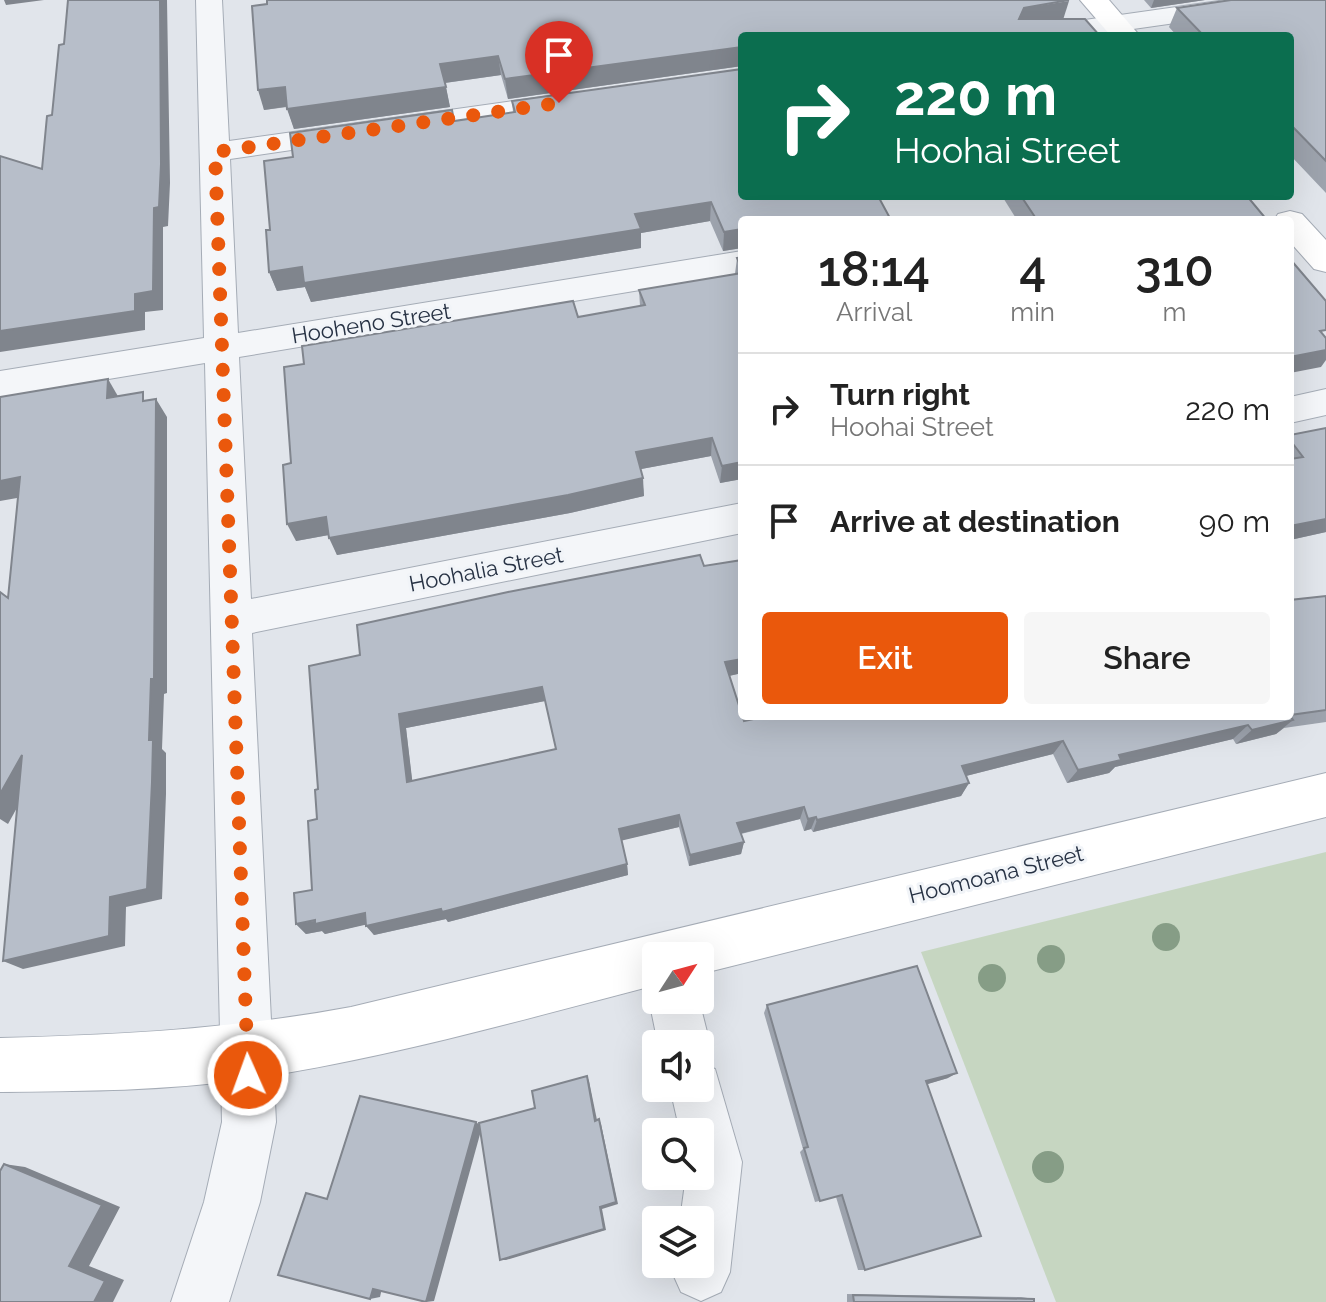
<!DOCTYPE html>
<html lang="en">
<head>
<meta charset="utf-8">
<style>
  :root { --surface:#fff; --page:#f6f6f6; --text:#222; --muted:#767676; --line:#e0e0e0; --accent:#ea580c }
  body { margin:0; font-family:Raleway,sans-serif; background:var(--page); color:var(--text); height:100vh; display:flex; flex-direction:column; font-size:30px; white-space:nowrap }
  * { box-sizing:border-box; margin:0 }
  p { font-size:26px; color:var(--muted) }
  .icon { flex:none; width:44px; height:44px; fill:none; stroke:currentColor; stroke-width:2; stroke-linecap:round; stroke-linejoin:round }
  .map { position:relative; flex:1; overflow:hidden }
  .side { position:absolute; left:738px; top:216px; width:556px; height:504px; display:flex; flex-direction:column; background:var(--surface); border-radius:8px; box-shadow:0 8px 32px #0002 }
  .side>* { flex:none }
  .guide { position:absolute; left:738px; top:32px; width:556px; height:168px; border-radius:8px; box-shadow:0 8px 32px #0002; background:#0b6e4f; color:#fff; overflow:hidden }
  .needle { width:52px; rotate:54deg }
  .fabs { position:absolute; left:642px; top:942px; display:grid; gap:16px }
  .fabs a { display:grid; place-items:center; width:72px; height:72px; border-radius:8px; background:var(--surface); box-shadow:0 8px 32px #0002; font-size:40px }
  .pin { position:absolute; display:grid; place-items:center; width:68px; height:68px; color:#fff; margin:-82px -34px; border-radius:50% 50% 50% 0; rotate:-45deg; box-shadow:0 0 8px #0007 }
  .pin .icon { rotate:45deg }
  .me { position:absolute; width:88px; margin:-44px; rotate:358deg; stroke-linejoin:round; filter:drop-shadow(0 0 6px #0008) }
  .turn { display:flex; align-items:center; gap:28px; height:168px; padding:0 24px; font-size:36px }
  .turn .icon { width:104px; height:104px; stroke-width:2.5 }
  .turn b { display:block; font-size:56px; line-height:68px }
  .eta { display:flex; justify-content:space-evenly; align-items:center; height:136px; text-align:center }
  .eta b { font-size:48px; font-weight:600; line-height:56px }
  .action { display:flex; gap:16px; margin-top:auto; padding:16px 24px }
  .action a { flex:1; height:92px; border-radius:8px; background:var(--accent); color:#fff; font-size:32px; font-weight:600; line-height:92px; text-align:center }
  .action a+a { background:var(--page); color:var(--text) }
  ul { padding:0; list-style:none }
  li { display:flex; align-items:center; gap:24px; height:112px; padding:0 24px; border-top:2px solid var(--line) }
  li div { flex:1 }
  li b { display:block; font-size:30px }
  li em { font-style:normal }
  .map>svg:first-child { display:block }
</style>
</head>
<body>
<div class="map">
<svg width="1326" height="1302" viewBox="0 0 1326 1302">
  <rect width="100%" height="100%" fill="#e1e5eb"/>
  <path fill="#c6d6c1" d="M1326 852V1302H1056L921 952Z"/>
  <g fill="none" stroke-linecap="round" stroke-linejoin="round">
    <g stroke="#a5acb6" stroke-width="2">
      <g id="street">
        <path d="M196 0H222L229 141 571 93 581 95 585 101 581 107 571 109 230 159 238 333 742 251V273L239 357 251 599 742 503V533L252 633 276 1122 260 1202 229 1302H171L204 1202 222 1122 205 363 0 397V371L204 338Z"/>
        <path d="M1226 0H1294L1290 5 1281 8 1084 36H1015L1019 30 1028 28Z"/>
        <path d="M1326 389V415L1290 423V397Z"/>
        <path d="M656 982V1000H699L710 1044 700 1063 715 1069 742 1162 730 1272 721 1292 701 1301 681 1292 672 1272 673 1264H700V1220H680L686 1176H700V1132H680L670 1088H700V1044H658L649 1000Z"/>
      </g>
    </g>
    <g stroke="#a5acb6" stroke-width="2">
      <g id="secondary">
        <path d="M1080 0H1109L1140 36H1111Z"/>
        <path d="M1290 211 1302 214 1326 240V272L1314 269 1290 242V220H1274L1278 214Z"/>
        <path d="M1326 773V817L700 974V956H656V985C521 1020 386 1059 248 1079 166 1091 83 1091 0 1092V1038C120 1035 233 1029 351 1007Z"/>
      </g>
    </g>
    <use href="#street" fill="#f4f6f9" fill-rule="evenodd"/>
    <use href="#secondary" fill="#fff" fill-rule="evenodd"/>
  </g>
  <g fill="#869d86">
    <circle cx="1166" cy="937" r="14"/>
    <circle cx="1051" cy="959" r="14"/>
    <circle cx="992" cy="978" r="14"/>
    <circle cx="1048" cy="1167" r="16"/>
  </g>
  <g fill="#9da3ad" fill-rule="evenodd">
    <path d="M1144 0H1205L1151 8Z"/>
    <path d="M1326 0V193L1290 155V36H1177L1169 27 1177 8Z"/>
    <path d="M252 6 742 36V66L508 99 501 75 445 83 450 107 294 129 287 107 264 110Z"/>
    <path d="M512 101 742 196H879L742 220V248L723 251 710 221 641 233V248L311 302 305 287 277 291 269 272 270 230 293 157 454 121 513 112Z"/>
    <path d="M1002 196H1247L1267 220H1017Z"/>
    <path d="M742 257V479L720 483 711 456 641 469 644 496 570 513 337 555 329 535 296 541 291 463 578 317 640 306 639 290 735 274 737 258Z"/>
    <path d="M1326 428V532L1290 540V435Z"/>
    <path d="M1326 596V722L1284 728 1276 734 1236 744 1233 739 1115 767 1109 773 1067 783 1053 754 966 776 969 783 961 796 917 807 813 832 811 829 804 831 800 819 741 834 744 842 741 854 689 866 679 827 621 840 627 864 628 875 448 922 446 919 374 935 366 924 325 934 322 931 306 934 296 924 312 890 318 789 309 666 742 673 729 676 744 721ZM545 701 556 749 412 781 406 728Z"/>
    <path d="M767 1005 948 1078 927 1084 865 1270H858L836 1197 815 1202 800 1152 803 1149 764 1013Z"/>
    <path d="M847 1294 1021 1297 1034 1299V1302H847Z"/>
  </g>
  <g fill="#80858d">
    <path d="M4 0H44L6 5Z"/>
    <path d="M160 0H167L170 183 168 226 163 227V310L145 312V330L0 352V331L135 294 154 208Z"/>
    <path d="M1154 0H1205L1151 8Z"/>
    <path d="M1069 1 1063 20 1019 19 1024 8Z"/>
    <path d="M742 47V66L508 99 505 79Z"/>
    <path d="M498 56 501 75 444 83 440 64Z"/>
    <path d="M285 87 291 106 264 110 258 90Z"/>
    <path d="M446 87 450 107 294 129 287 109Z"/>
    <path d="M711 202 710 221 641 233V248L311 302 305 287 277 291 269 272Z"/>
    <path d="M742 229V248L723 251 724 232Z"/>
    <path d="M1326 350V360L1321 367 1290 373V357Z"/>
    <path d="M108 379 119 398H107Z"/>
    <path d="M156 399 167 417V693L164 694 162 749 166 753V794L162 899 126 907 125 946 23 969 3 961 110 897 149 740Z"/>
    <path d="M712 438 711 456 636 470V452Z"/>
    <path d="M742 462V479L720 483 722 466Z"/>
    <path d="M20 477 34 495 0 501V481Z"/>
    <path d="M643 478 644 496 570 513 337 555 329 538Z"/>
    <path d="M326 517 334 534 296 541 287 524Z"/>
    <path d="M1326 519V532L1290 540V526Z"/>
    <path d="M742 659V673L724 677 725 662Z"/>
    <path d="M542 687 545 701 406 728 414 795 407 782 399 714Z"/>
    <path d="M1293 720 1276 734 1236 744 1252 730Z"/>
    <path d="M1248 725 1233 739 1115 767 1109 773 1067 783 1078 770 1119 755Z"/>
    <path d="M1063 741 1053 754 954 779 962 766Z"/>
    <path d="M22 755 39 768 8 824 0 819V794Z"/>
    <path d="M969 783 961 796 813 832 817 820Z"/>
    <path d="M804 807 800 819 735 835 737 823Z"/>
    <path d="M679 815V827L620 841 619 829Z"/>
    <path d="M816 817 811 829 804 831 808 819Z"/>
    <path d="M744 842 741 854 689 866 690 855Z"/>
    <path d="M627 864 628 875 448 922 446 919 374 935 366 926Z"/>
    <path d="M365 913 373 923 325 934 322 931 306 934 296 924Z"/>
    <path d="M957 1073 948 1078 918 1087 926 1081Z"/>
    <path d="M587 1076 589 1081 598 1125 595 1121Z"/>
    <path d="M599 1119 601 1124 618 1204 602 1209 606 1230 506 1260H500L600 1207Z"/>
    <path d="M476 1122 482 1127 434 1301 426 1302Z"/>
    <path d="M4 1164 25 1167 120 1207 89 1266 124 1280 113 1302H94L69 1266Z"/>
    <path d="M382 1288 380 1297 370 1299 373 1289Z"/>
  </g>
  <g fill="#b7bec9" stroke="#80858d" stroke-width="2" fill-rule="evenodd">
    <path d="M68 0H160L161 164 159 207 154 208 153 291 135 294V311L0 331V156L42 169 47 116 52 115 59 45 64 44Z"/>
    <path d="M267 0H1069L1024 8 1019 19H1085L1100 36H742V47L505 79 498 56 440 64 446 87 287 109 285 87 258 90 252 6 267 4Z"/>
    <path d="M1231 0H1326V161L1290 124V36H1204L1177 8Z"/>
    <path d="M742 69V196H878L891 220H742V229L724 232 711 202 635 214 641 229 304 283 302 267 269 272 266 230H270L264 161 293 157 290 133 452 110 454 121 515 112 512 101Z"/>
    <path d="M1021 196H1247L1267 220H1037Z"/>
    <path d="M742 257V270L737 258Z"/>
    <path d="M1290 259 1326 301V330L1320 331 1326 338V350L1290 357Z"/>
    <path d="M742 273V462L722 466 712 438 636 452 643 478 568 495 329 538 326 517 287 524 283 465 291 463 284 367 304 364 302 346 573 301 578 317 645 305 639 290Z"/>
    <path d="M108 379 107 398 143 392V401L156 399 154 679H151L149 740H153L152 782 147 889 110 897 109 936 3 961 22 755 0 794V592L8 598 20 477 0 481V397Z"/>
    <path d="M1326 428V519L1290 526V459L1303 457 1290 440V435Z"/>
    <path d="M700 555 704 566 742 560V659L725 662 744 721 768 716H1290L1293 720 1252 730 1248 725 1119 755 1121 760 1078 770 1063 741 962 766 969 783 924 794 817 820 816 817 808 819 804 807 737 823 744 842 690 855 679 815 619 829 627 864 442 912 441 909 366 926 365 913 315 924V920L296 924 294 893 312 890 308 821 317 819 315 790 318 789 309 666 360 655 357 625 508 592ZM542 687 556 749 407 782 399 714Z"/>
    <path d="M1326 596V710L1290 715V600Z"/>
    <path d="M917 966 957 1073 926 1081 981 1236 865 1270 842 1195 820 1201 804 1148 808 1147 767 1005Z"/>
    <path d="M587 1076 595 1121 599 1119 616 1202 600 1207 604 1229 500 1260 479 1123 535 1108 532 1091Z"/>
    <path d="M360 1096 476 1122 426 1302 373 1289 370 1299 278 1275 306 1193 327 1199Z"/>
    <path d="M4 1164 102 1205 69 1266 105 1281 94 1302H0V1171Z"/>
    <path d="M853 1295 1034 1299V1302H854Z"/>
  </g>
  <g fill="none" stroke-linecap="round" stroke-linejoin="round">
    <path stroke="#ea580c" stroke-width="14" stroke-dasharray="0 25.2" d="M248 1075 215 152 559 103"/>
  </g>
  <g text-anchor="middle" dominant-baseline="central" stroke-width="6" stroke-linejoin="round" paint-order="stroke">
    <g font-size="22" fill="#273244" stroke="#f1f4f8">
      <text transform="translate(371 323) rotate(-9)">Hooheno Street</text>
      <text transform="translate(486 569) rotate(-11)">Hoohalia Street</text>
      <text transform="translate(996 874) rotate(-14)">Hoomoana Street</text>
    </g>
  </g>
</svg>
<div class="fabs">
<a><svg class="needle" viewBox="-14 -14 28 28"><path d="M0-13l5 13h-10z" fill="#e53935"/><path d="M0 13l5-13h-10z" fill="#767676"/></svg></a>
<a><svg class="icon" aria-label="sound" viewBox="0 0 24 24"><path d="M4 9h4l5-4v14l-5-4H4zM17 9q2 3 0 6"/></svg></a>
<a><svg class="icon" aria-label="search" viewBox="0 0 24 24"><circle cx="10" cy="10" r="6"/><path d="M15 15l6 6"/></svg></a>
<a><svg class="icon" aria-label="layers" viewBox="0 0 24 24"><path d="M12 4l9 5-9 5-9-5zM3 14l9 5 9-5"/></svg></a>
</div>
<div class="pin" style="left:559px;top:103px;background:#d93025"><svg class="icon" aria-label="arrive" viewBox="0 0 24 24"><path d="M6 21V4h12l-3 4 3 4H6"/></svg></div>
<svg class="me" style="left:248px;top:1075px" viewBox="-20 -20 40 40"><circle r="17" fill="#ea580c" stroke="#fff" stroke-width="3"/><path d="M0-11L8 9 0 5-8 9z" fill="#fff"/></svg>
<div class="guide">
<div class="turn"><svg class="icon" aria-label="right" viewBox="0 0 24 24"><path d="M7 20v-9h11M14 6l5 5-5 5"/></svg><div><b>220 m</b>Hoohai Street</div></div>
</div>
<section class="side">
<div class="eta">
<div><b>18:14</b><p>Arrival</p></div>
<div><b>4</b><p>min</p></div>
<div><b>310</b><p>m</p></div>
</div>
<ul>
<li><svg class="icon" aria-label="right" viewBox="0 0 24 24"><path d="M7 20v-9h11M14 6l5 5-5 5"/></svg><div><b>Turn right</b><p>Hoohai Street</p></div><em>220 m</em></li>
<li><svg class="icon" aria-label="arrive" viewBox="0 0 24 24"><path d="M6 21V4h12l-3 4 3 4H6"/></svg><div><b>Arrive at destination</b></div><em>90 m</em></li>
</ul>
<div class="action"><a>Exit</a><a>Share</a></div>
</section>
</div>
</body>
</html>
